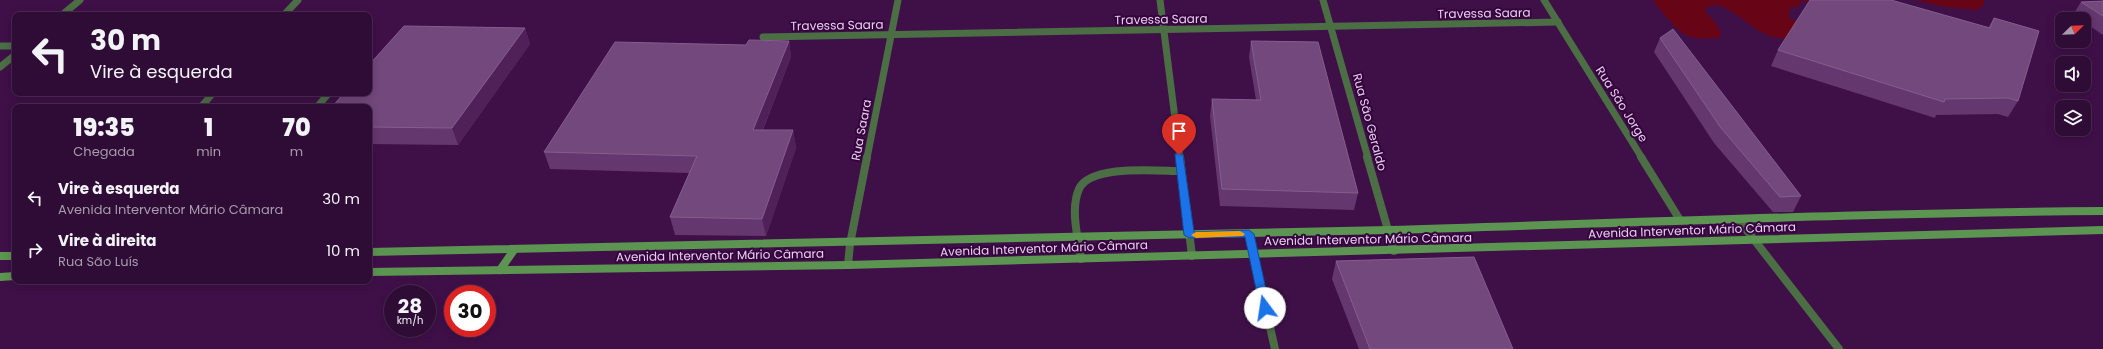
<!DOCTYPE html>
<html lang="pt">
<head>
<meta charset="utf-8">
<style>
  :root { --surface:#2f0c36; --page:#37153e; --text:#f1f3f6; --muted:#a79bad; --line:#4a2c51 }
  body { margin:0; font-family:Poppins,sans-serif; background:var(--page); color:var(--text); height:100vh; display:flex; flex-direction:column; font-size:15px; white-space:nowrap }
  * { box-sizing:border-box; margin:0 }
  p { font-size:13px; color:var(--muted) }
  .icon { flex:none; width:22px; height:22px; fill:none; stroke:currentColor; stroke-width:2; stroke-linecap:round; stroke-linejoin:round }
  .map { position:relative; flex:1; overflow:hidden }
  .side { position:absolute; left:12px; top:104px; width:360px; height:180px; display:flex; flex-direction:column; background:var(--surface); border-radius:8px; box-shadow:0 2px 10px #0003,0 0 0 1px var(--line) }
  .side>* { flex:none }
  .hud { position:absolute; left:12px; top:12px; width:360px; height:84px; border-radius:8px; box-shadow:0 2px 10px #0003,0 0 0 1px var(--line); background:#2f0c36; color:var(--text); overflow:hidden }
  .needle { width:26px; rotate:67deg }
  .fabs { position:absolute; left:2055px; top:12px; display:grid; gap:8px }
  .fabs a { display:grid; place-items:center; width:36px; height:36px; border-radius:8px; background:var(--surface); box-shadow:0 2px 10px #0003,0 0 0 1px var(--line); font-size:20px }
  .speed { position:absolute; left:384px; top:285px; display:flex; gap:8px; font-size:20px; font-weight:700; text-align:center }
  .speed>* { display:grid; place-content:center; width:52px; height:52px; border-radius:50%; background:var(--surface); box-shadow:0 2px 10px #0003,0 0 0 1px var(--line); line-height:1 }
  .speed small { font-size:10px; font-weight:400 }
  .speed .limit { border:6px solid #d22; background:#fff; color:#111 }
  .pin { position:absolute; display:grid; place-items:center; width:34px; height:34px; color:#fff; margin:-41px -17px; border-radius:50% 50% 50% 0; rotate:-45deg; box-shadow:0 0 4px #0007 }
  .pin .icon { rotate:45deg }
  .me { position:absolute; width:44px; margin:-22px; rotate:346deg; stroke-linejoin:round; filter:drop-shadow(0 0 3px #0008) }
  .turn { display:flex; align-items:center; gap:14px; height:84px; padding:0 12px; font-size:18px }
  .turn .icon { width:52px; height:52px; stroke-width:2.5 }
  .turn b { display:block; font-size:28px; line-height:34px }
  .eta { display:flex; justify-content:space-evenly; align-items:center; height:68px; text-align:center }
  .eta b { font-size:24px; font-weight:800; line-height:28px }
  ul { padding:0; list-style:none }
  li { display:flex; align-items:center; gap:12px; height:52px; padding:0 12px }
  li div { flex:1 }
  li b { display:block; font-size:15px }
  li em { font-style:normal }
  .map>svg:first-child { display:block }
</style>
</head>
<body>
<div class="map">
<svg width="2103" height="349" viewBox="0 0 2103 349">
  <rect width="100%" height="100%" fill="#3f1048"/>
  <g fill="#670416">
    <path d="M1653 0H1812L1811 2 1801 1 1799 6 1789 9V18L1807 27C1772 57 1750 18 1721 6 1717 5 1712 6 1708 6L1705 11C1711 18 1722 28 1721 37 1710 39 1696 40 1686 35 1678 32 1658 8 1653 0Z"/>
    <path d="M1916 0H1984V5L1977 10 1944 7Z"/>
  </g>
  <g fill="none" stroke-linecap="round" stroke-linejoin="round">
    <path stroke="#4b6e44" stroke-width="7" d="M317 107 329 93"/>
    <path stroke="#4b6e44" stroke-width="8" d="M1081 259C1078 238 1070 209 1079 189 1090 164 1158 171 1181 171"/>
    <g stroke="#4b6e44" stroke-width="7">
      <path d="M1160 0 1180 158"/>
      <path d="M1323 0 1368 158"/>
      <path d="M1544 0 1642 158"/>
      <path d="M62 15 80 0"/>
      <path d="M284 15 298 0"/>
      <path d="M763 37 1558 22"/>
      <path d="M0 46H15"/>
      <path d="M0 67 15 55"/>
      <path d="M201 107 213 93"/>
      <path d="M867 158 898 0"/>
    </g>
    <g stroke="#4b6e44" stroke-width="8">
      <path d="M1180 157 1192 256"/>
      <path d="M1367 157 1394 251"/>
      <path d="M1641 157 1680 220"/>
      <path d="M1738 219 1839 349"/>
      <path d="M1249 233 1275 349"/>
      <path d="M848 265 850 244 867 157"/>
    </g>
    <g stroke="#5c9551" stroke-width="8">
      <path d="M369 252C709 246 1049 240 1389 230 1627 223 1865 213 2103 211"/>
      <path d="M0 256H15"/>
      <path d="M500 270 514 250"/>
      <path d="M369 272 848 265 2103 230"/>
      <path d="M0 277 15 276"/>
    </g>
  </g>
  <g fill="#65376f">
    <path d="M2103 1V35L2084 22V19H2079L2073 15 2081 2Z"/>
    <path d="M1994 18 2018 101 2008 117 1998 114 1936 115 1935 118 1771 66 1778 50 1988 28Z"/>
    <path d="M525 28 530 44 458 145 369 144V107Z"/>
    <path d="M1660 38 1801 196 1793 212H1773L1714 143 1654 52Z"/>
    <path d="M789 41 791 57 763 130H793L796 148 766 236 675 235 670 217 689 173 550 169 544 152Z"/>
    <path d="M1251 41 1358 193 1354 210 1220 206 1210 116 1212 99 1256 100 1249 57Z"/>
    <path d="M1336 261 1513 349H1359L1332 279Z"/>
  </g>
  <g fill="#502159">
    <path d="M525 28 530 44 458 145 452 128Z"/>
    <path d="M789 41 791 57 756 147 753 130Z"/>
    <path d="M793 130 796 148 766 236 762 219Z"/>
  </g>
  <g fill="#73487c" stroke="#865d8e">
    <path d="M1810 0H1891L1990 28 1994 18 2039 31 2018 101 2008 98 1945 99 1944 102 1778 50Z"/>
    <path d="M2103 1V16L2081 2Z"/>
    <path d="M404 26 525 28 452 128 369 127V107H332L344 93H369V65Z"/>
    <path d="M1673 29 1801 196 1780 197 1721 128 1660 38Z"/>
    <path d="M749 40 789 41 753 130H793L762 219 670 217 697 156 544 152 615 42 746 45Z"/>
    <path d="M1251 41 1318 42 1358 193 1222 189 1212 99 1261 100Z"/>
    <path d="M1474 257 1513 349H1370L1336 261Z"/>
  </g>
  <path fill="#1a73e8" stroke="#114b97" d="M1176 153H1179L1183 155 1194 232 1249 230 1254 234 1270 308 1269 311H1262L1260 308 1245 237 1189 238 1184 235 1175 155Z"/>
  <path fill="#f59e0b" d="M1240 231 1245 234 1243 236 1196 238 1191 235 1196 232Z"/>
  <g text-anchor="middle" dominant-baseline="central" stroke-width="4" stroke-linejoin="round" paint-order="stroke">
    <g font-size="12" fill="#e9ceef" stroke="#34043d">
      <text transform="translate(1484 13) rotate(-1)">Travessa Saara</text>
      <text transform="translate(1161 19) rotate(-1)">Travessa Saara</text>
      <text transform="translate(837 25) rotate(-1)">Travessa Saara</text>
      <text transform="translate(1622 104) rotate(58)">Rua São Jorge</text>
      <text transform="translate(1370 122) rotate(75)">Rua São Geraldo</text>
      <text transform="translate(861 130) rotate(-79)">Rua Saara</text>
      <text transform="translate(1692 230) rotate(-2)">Avenida Interventor Mário Câmara</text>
      <text transform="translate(1368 239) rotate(-1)">Avenida Interventor Mário Câmara</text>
      <text transform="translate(1044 248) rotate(-2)">Avenida Interventor Mário Câmara</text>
      <text transform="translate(720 255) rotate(-1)">Avenida Interventor Mário Câmara</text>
    </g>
  </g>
</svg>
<div class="fabs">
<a><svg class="needle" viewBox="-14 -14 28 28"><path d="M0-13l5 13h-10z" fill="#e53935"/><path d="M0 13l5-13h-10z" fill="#a79bad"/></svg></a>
<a><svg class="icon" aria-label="sound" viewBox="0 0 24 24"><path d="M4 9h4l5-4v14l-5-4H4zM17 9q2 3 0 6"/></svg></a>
<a><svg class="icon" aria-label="layers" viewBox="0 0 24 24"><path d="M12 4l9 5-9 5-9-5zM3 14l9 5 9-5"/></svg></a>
</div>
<div class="speed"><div>28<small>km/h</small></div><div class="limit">30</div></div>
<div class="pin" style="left:1179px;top:155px;background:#d93025"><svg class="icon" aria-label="arrive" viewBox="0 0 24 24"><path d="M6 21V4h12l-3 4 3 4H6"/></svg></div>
<svg class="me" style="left:1265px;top:308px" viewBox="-20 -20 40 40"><circle r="19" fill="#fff"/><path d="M0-13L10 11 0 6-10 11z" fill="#1a73e8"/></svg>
<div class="hud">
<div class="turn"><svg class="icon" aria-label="left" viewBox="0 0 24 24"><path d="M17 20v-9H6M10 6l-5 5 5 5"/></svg><div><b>30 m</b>Vire à esquerda</div></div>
</div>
<section class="side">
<div class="eta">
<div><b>19:35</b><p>Chegada</p></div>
<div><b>1</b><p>min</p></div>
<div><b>70</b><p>m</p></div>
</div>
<ul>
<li><svg class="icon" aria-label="left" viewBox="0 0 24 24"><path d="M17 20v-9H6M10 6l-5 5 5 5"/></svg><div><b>Vire à esquerda</b><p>Avenida Interventor Mário Câmara</p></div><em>30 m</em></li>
<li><svg class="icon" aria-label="right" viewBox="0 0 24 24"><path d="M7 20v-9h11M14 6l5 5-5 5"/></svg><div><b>Vire à direita</b><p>Rua São Luís</p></div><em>10 m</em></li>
</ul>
</section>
</div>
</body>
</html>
